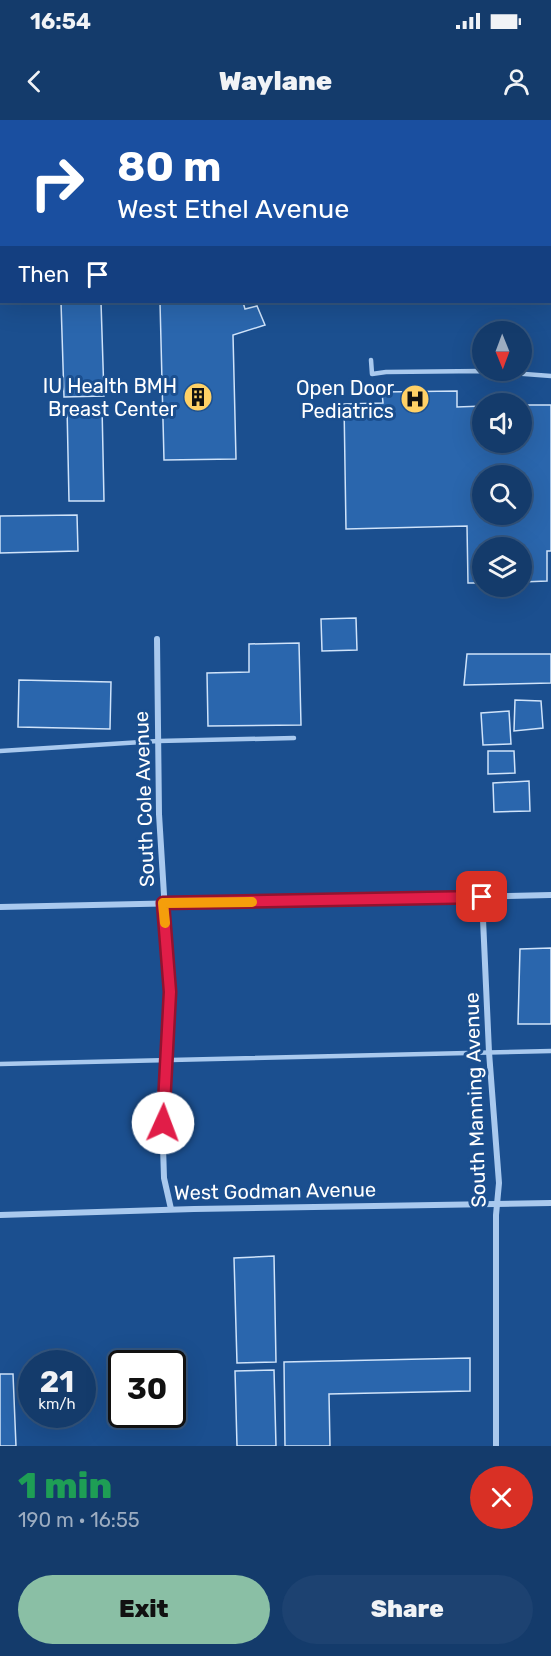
<!DOCTYPE html>
<html lang="en">
<head>
<meta charset="utf-8">
<style>
  :root { --surface:#143b6b; --page:#1d4271; --text:#f1f3f6; --muted:#9dadc1; --line:#33557e; --accent:#8abfa5 }
  body { margin:0; font-family:Rubik,sans-serif; background:var(--page); color:var(--text); height:100vh; display:flex; flex-direction:column; font-size:22px; white-space:nowrap }
  * { box-sizing:border-box; margin:0 }
  p { font-size:20px; color:var(--muted) }
  .icon { flex:none; width:33px; height:33px; fill:none; stroke:currentColor; stroke-width:2; stroke-linecap:round; stroke-linejoin:round }
  .map { position:relative; height:1326px; overflow:hidden }
  .side { display:flex; flex-direction:column; background:var(--surface); flex:1 }
  .side>* { flex:none }
  .guide { position:absolute; left:0px; top:0px; width:552px; height:183px; box-shadow:0 6px 24px #0002,0 0 0 2px var(--line); background:#1a4fa0; color:#fff; overflow:hidden }
  .needle { width:39px; rotate:179deg }
  .buttons { position:absolute; left:472px; top:201px; display:grid; gap:12px }
  .buttons a { display:grid; place-items:center; width:60px; height:60px; border-radius:50%; background:var(--surface); box-shadow:0 6px 24px #0002,0 0 0 2px var(--line); font-size:30px }
  .speed { position:absolute; left:18px; top:1230px; display:flex; gap:12px; font-size:30px; font-weight:700; text-align:center }
  .speed>* { display:grid; place-content:center; width:78px; height:78px; border-radius:50%; background:var(--surface); box-shadow:0 6px 24px #0002,0 0 0 2px var(--line); line-height:1 }
  .speed small { font-size:15px; font-weight:400 }
  .speed .limit { border:3px solid #111; border-radius:9px; background:#fff; color:#111 }
  .pin { position:absolute; display:grid; place-items:center; width:51px; height:51px; color:#fff; margin:-26px; border-radius:12px; box-shadow:0 3px 9px #0006 }
  .me { position:absolute; width:66px; margin:-33px; rotate:2deg; stroke-linejoin:round; filter:drop-shadow(0 0 4px #0008) }
  .turn { display:flex; align-items:center; gap:21px; height:126px; padding:0 18px; font-size:27px }
  .turn .icon { width:78px; height:78px; stroke-width:2.5 }
  .turn b { display:block; font-size:42px; line-height:51px }
  .then { display:flex; align-items:center; height:57px; padding:0 18px; background:#0003; gap:12px; font-size:22px }
  .round { display:grid; place-items:center; flex:none; width:63px; height:63px; border-radius:32px; background:var(--page) }
  .headline { display:flex; align-items:center; justify-content:space-between; height:102px; padding:0 18px }
  h1 { font-size:36px; font-weight:800; line-height:45px; color:#1e9e55 }
  .button { display:flex; gap:12px; margin-top:auto; padding:12px 18px }
  .button a { flex:1; height:69px; border-radius:36px; background:var(--accent); color:#111; font-size:24px; font-weight:800; line-height:69px; text-align:center }
  .button a+a { background:var(--page); color:var(--text) }
  .status { display:flex; justify-content:space-between; align-items:center; height:42px; padding:0 30px; background:var(--surface); direction:ltr }
  .status svg { height:16px; fill:currentColor }
  header { display:flex; justify-content:space-between; align-items:center; height:78px; padding:0 18px; background:var(--surface); font-size:27px; font-weight:800 }
  .map>svg:first-child { display:block }
</style>
</head>
<body>
<div class="status"><b>16:54</b><svg viewBox="0 0 49 12"><path d="M0 12V9h3v3zM5 12V6h3v6zM10 12V3h3v9zM15 12V0h3v12zM26 1h20v11H26zM47 4h2v5h-2z"/></svg></div>
<header><svg class="icon" aria-label="back" viewBox="0 0 24 24"><path d="M15 5l-7 7 7 7"/></svg>Waylane<svg class="icon" aria-label="person" viewBox="0 0 24 24"><circle cx="12" cy="8" r="4"/><path d="M4 21q1-7 8-7t8 7"/></svg></header>
<div class="map">
<svg width="551" height="1326" viewBox="0 0 551 1326">
  <rect width="100%" height="100%" fill="#1b4f8f"/>
  <path fill="#2461a8" d="M0 0H318L2 2 0 92Z"/>
  <g fill="#2a66ad" stroke="#cfe3fa" stroke-width="1.5" fill-rule="evenodd">
    <path d="M61 182H101L104 276 64 277Z"/>
    <path d="M160 182H243L245 189 257 186 265 205 233 215 236 339 164 340Z"/>
    <path d="M457 271V287L483 286V322H522V285H551V431H547V461L522 462V428H483V463H468L467 406 346 409 344 284 383 283 382 272ZM483 356H522V394H483Z"/>
    <path d="M102 286 104 381H69L67 287Z"/>
    <path d="M77 395 78 431 0 433V396Z"/>
    <path d="M356 498 357 530 322 531 321 499Z"/>
    <path d="M299 523 301 605 208 606 207 553 249 552V524Z"/>
    <path d="M467 534H551V563L464 565Z"/>
    <path d="M19 560 111 562 110 609 18 607Z"/>
    <path d="M515 580 541 581 543 608 514 611Z"/>
    <path d="M509 591 511 624 483 625 481 593Z"/>
    <path d="M488 631H514L515 653 488 654Z"/>
    <path d="M529 661 530 691 494 692 493 663Z"/>
    <path d="M551 828V904H518L520 829Z"/>
    <path d="M274 1136 276 1242 237 1243 234 1138Z"/>
    <path d="M470 1238V1271L329 1274 330 1326H285L284 1242Z"/>
    <path d="M274 1250 276 1326H237L235 1251Z"/>
    <path d="M0 1254H13L16 1326H0Z"/>
  </g>
  <g fill="none" stroke-linecap="round" stroke-linejoin="round">
    <g stroke="#a9c9ee" stroke-width="4.5">
      <path d="M371 240 372 254 386 252 483 251 551 256"/>
      <path d="M0 631 158 621 294 618"/>
      <path d="M0 944 551 931"/>
    </g>
    <g stroke="#a9c9ee" stroke-width="6">
      <path d="M157 519 159 694 170 872 163 1026 164 1058 171 1089"/>
      <path d="M482 777 489 932 499 1063 496 1095V1326"/>
      <path d="M0 787 551 775"/>
      <path d="M0 1095 194 1089 551 1083"/>
    </g>
    <g stroke="#d6e6fa" stroke-width="12">
      <path d="M380 2 385 0"/>
      <path d="M0 116H2"/>
    </g>
  </g>
  <g fill="none" stroke-linecap="round" stroke-linejoin="round">
    <g stroke="#92132f" stroke-width="15">
      <path id="route" d="M163 1003 170 872 163 783 482 777"/>
    </g>
    <use href="#route" stroke="#e11d48" stroke-width="10"/>
    <path stroke="#f59e0b" stroke-width="10" d="M165 803 163 783 252 782"/>
  </g>
  <defs>
    <g id="building-disc" transform="scale(1.5)"><circle r="9.5" fill="#ffd166" stroke="#1b4f8f"/><path d="M-4-6H4V6H1V3H-1V6H-4ZM-2.5-4.3h1.7v1.8h-1.7ZM.8-4.3h1.7v1.8H.8ZM-2.5-1h1.7V.8h-1.7ZM.8-1h1.7V.8H.8Z" fill="#111"/></g>
    <g id="hospital-disc" transform="scale(1.5)"><circle r="9.5" fill="#ffd166" stroke="#1b4f8f"/><path d="M-5-5h3v3.5h4V-5h3V5h-3V1.5h-4V5h-3Z" fill="#111"/></g>
  </defs>
  <g fill-rule="evenodd">
    <use href="#building-disc" x="198" y="277"/>
    <use href="#hospital-disc" x="415" y="279"/>
  </g>
  <g text-anchor="middle" dominant-baseline="central" stroke-width="6" stroke-linejoin="round" paint-order="stroke">
    <g font-size="20" fill="#fff" stroke="#1b4f8f" text-anchor="end">
      <text x="177" y="266">IU Health BMH<tspan x="177" dy="23">Breast Center</tspan></text>
      <text x="394" y="268">Open Door<tspan x="394" dy="23">Pediatrics</tspan></text>
    </g>
    <g font-size="20" fill="#fff" stroke="#1b4f8f">
      <text transform="translate(144 679) rotate(-92)">South Cole Avenue</text>
      <text transform="translate(475 980) rotate(-92)">South Manning Avenue</text>
      <text transform="translate(275 1071) rotate(-1)">West Godman Avenue</text>
    </g>
  </g>
</svg>
<div class="buttons">
<a><svg class="needle" viewBox="-14 -14 28 28"><path d="M0-13l5 13h-10z" fill="#e53935"/><path d="M0 13l5-13h-10z" fill="#9dadc1"/></svg></a>
<a><svg class="icon" aria-label="sound" viewBox="0 0 24 24"><path d="M4 9h4l5-4v14l-5-4H4zM17 9q2 3 0 6"/></svg></a>
<a><svg class="icon" aria-label="search" viewBox="0 0 24 24"><circle cx="10" cy="10" r="6"/><path d="M15 15l6 6"/></svg></a>
<a><svg class="icon" aria-label="layers" viewBox="0 0 24 24"><path d="M12 4l9 5-9 5-9-5zM3 14l9 5 9-5"/></svg></a>
</div>
<div class="speed"><div>21<small>km/h</small></div><div class="limit">30</div></div>
<div class="pin" style="left:482px;top:777px;background:#d93025"><svg class="icon" aria-label="arrive" viewBox="0 0 24 24"><path d="M6 21V4h12l-3 4 3 4H6"/></svg></div>
<svg class="me" style="left:163px;top:1003px" viewBox="-20 -20 40 40"><circle r="19" fill="#fff"/><path d="M0-13L10 11 0 6-10 11z" fill="#e11d48"/></svg>
<div class="guide">
<div class="turn"><svg class="icon" aria-label="right" viewBox="0 0 24 24"><path d="M7 20v-9h11M14 6l5 5-5 5"/></svg><div><b>80 m</b>West Ethel Avenue</div></div>
<div class="then">Then<svg class="icon" aria-label="arrive" viewBox="0 0 24 24"><path d="M6 21V4h12l-3 4 3 4H6"/></svg></div>
</div>
</div>
<section class="side">
<div class="headline"><div><h1>1 min</h1><p>190 m · 16:55</p></div><a class="round" style="background:#d93025;color:#fff"><svg class="icon" aria-label="close" viewBox="0 0 24 24"><path d="M6 6l12 12M18 6L6 18"/></svg></a></div>
<div class="button"><a>Exit</a><a>Share</a></div>
</section>
</body>
</html>
